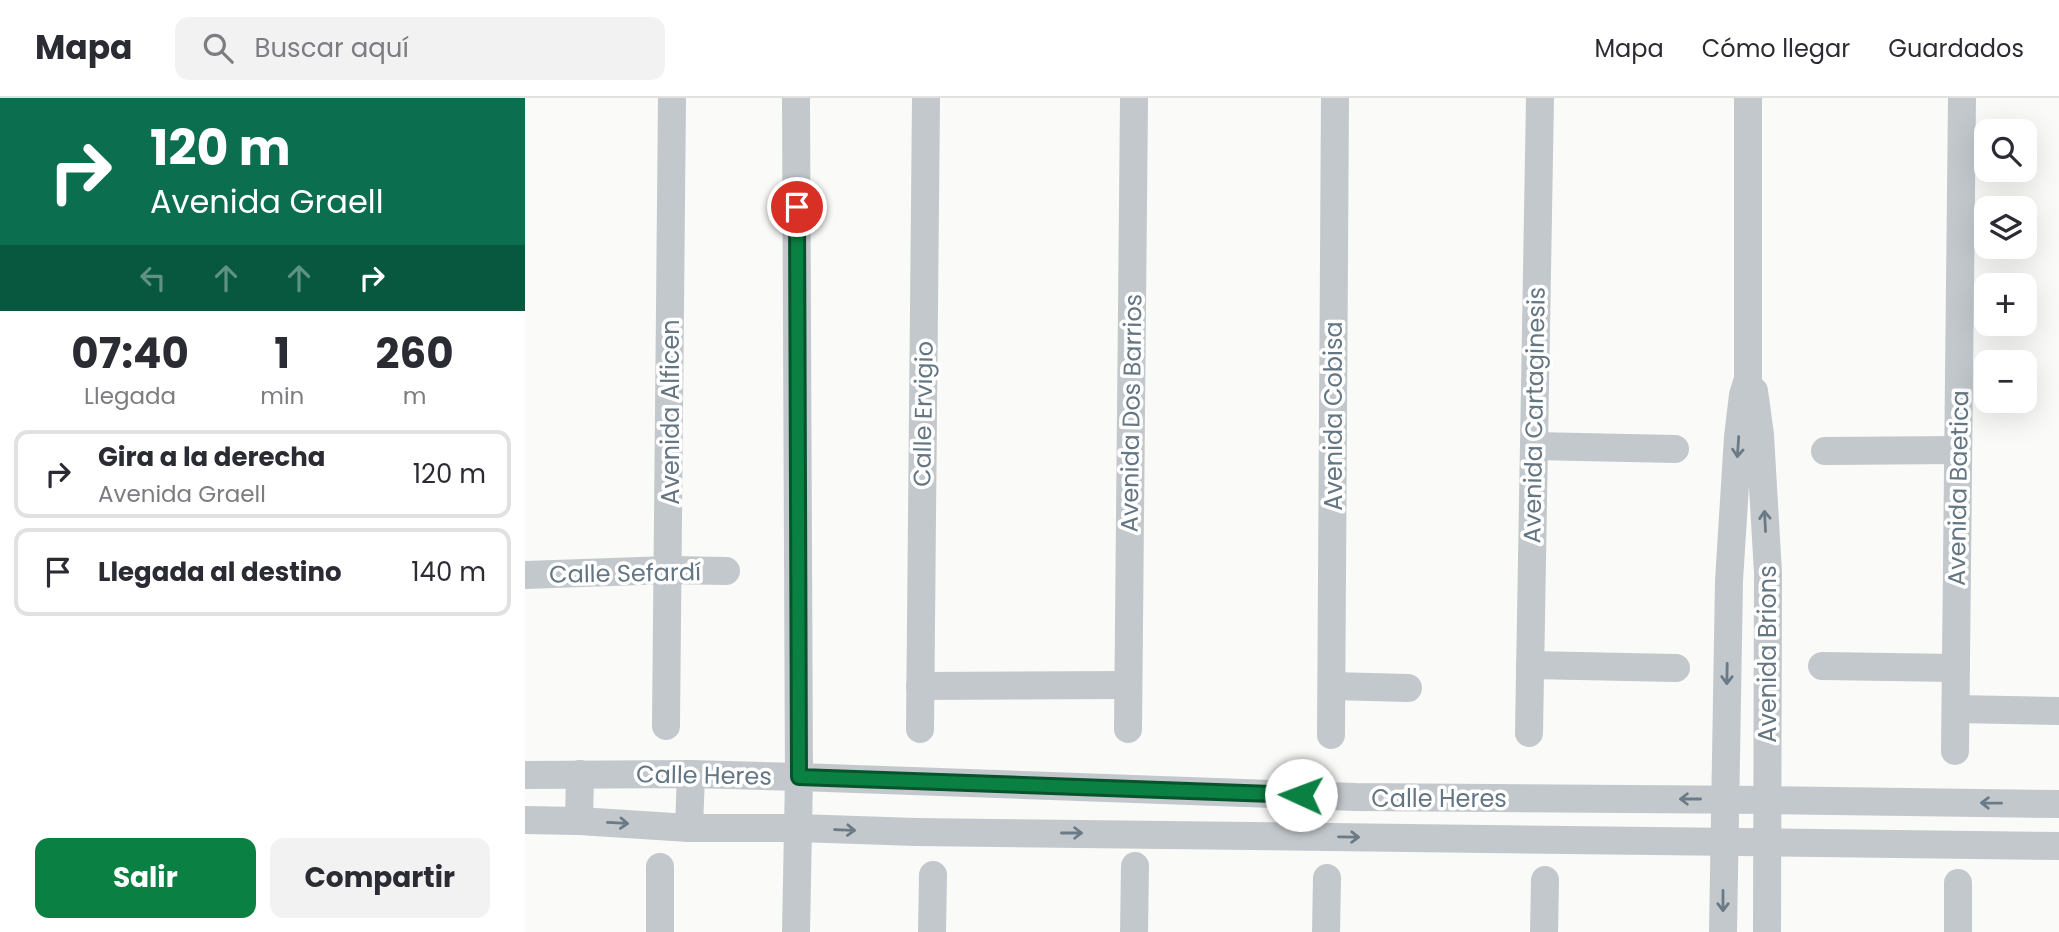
<!DOCTYPE html>
<html lang="es">
<head>
<meta charset="utf-8">
<style>
  :root { --surface:#fff; --page:#f2f2f3; --text:#2b2b33; --muted:#7c7c81; --line:#e1e1e2; --accent:#0b8043 }
  body { margin:0; font-family:Poppins,sans-serif; background:var(--page); color:var(--text); height:100vh; display:flex; flex-direction:column; font-size:26px; white-space:nowrap }
  * { box-sizing:border-box; margin:0 }
  p { font-size:23px; color:var(--muted) }
  .icon { flex:none; width:38px; height:38px; fill:none; stroke:currentColor; stroke-width:2; stroke-linecap:round; stroke-linejoin:round }
  .map { position:relative; flex:1; overflow:hidden }
  .drawer { display:flex; flex-direction:column; background:var(--surface); width:525px }
  .drawer>* { flex:none }
  .banner { background:#0b6e4f; color:#fff; overflow:hidden }
  .buttons { position:absolute; left:1449px; top:21px; display:grid; gap:14px }
  .buttons a { display:grid; place-items:center; width:63px; height:63px; border-radius:14px; background:var(--surface); box-shadow:0 7px 28px #0002; font-size:35px }
  .pin { position:absolute; display:grid; place-items:center; width:60px; height:60px; color:#fff; margin:-30px; border:4px solid #fff; border-radius:50%; box-shadow:0 2px 7px #0007 }
  .me { position:absolute; width:77px; margin:-38px; rotate:272deg; stroke-linejoin:round; filter:drop-shadow(0 0 5px #0008) }
  .turn { display:flex; align-items:center; gap:24px; height:147px; padding:0 35px; font-size:32px }
  .turn .icon { width:91px; height:91px; stroke-width:2.5 }
  .turn b { display:block; font-size:49px; line-height:60px }
  .lanes { display:flex; align-items:center; height:66px; padding:0 35px; background:#0003; justify-content:center; gap:35px; direction:ltr }
  .lanes .off { opacity:.35 }
  .eta { display:flex; justify-content:space-evenly; align-items:center; height:119px; text-align:center }
  .eta b { font-size:42px; font-weight:700; line-height:49px }
  .primary-button { display:flex; gap:14px; margin-top:auto; padding:14px 35px }
  .primary-button a { flex:1; height:80px; border-radius:14px; background:var(--accent); color:#fff; font-size:28px; font-weight:700; line-height:80px; text-align:center }
  .primary-button a+a { background:var(--page); color:var(--text) }
  ul { padding:0; list-style:none }
  li { display:flex; align-items:center; gap:21px; height:88px; margin:0 14px 10px; padding:0 21px; border:4px solid var(--line); border-radius:14px }
  li div { flex:1 }
  li b { display:block; font-size:26px }
  li em { font-style:normal }
  header { display:flex; align-items:center; gap:42px; box-sizing:border-box; height:98px; padding:0 35px; background:var(--surface); border-bottom:2px solid var(--line) }
  header strong { font-size:33px }
  nav { display:flex; gap:38px; margin-inline-start:auto; font-size:24px }
  .search { width:490px; height:63px; background:var(--page); display:flex; align-items:center; gap:18px; box-sizing:border-box; padding:0 24px; border-radius:14px; color:var(--muted); font-size:26px }
  main { display:flex; flex:1; min-height:0 }
  .map>svg:first-child { display:block }
</style>
</head>
<body>
<header>
<strong>Mapa</strong>
<div class="search"><svg class="icon" aria-label="search" viewBox="0 0 24 24"><circle cx="10" cy="10" r="6"/><path d="M15 15l6 6"/></svg>Buscar aquí</div>
<nav><a>Mapa</a><a>Cómo llegar</a><a>Guardados</a></nav>
</header>
<main>
<section class="drawer">
<div class="banner">
<div class="turn"><svg class="icon" aria-label="right" viewBox="0 0 24 24"><path d="M7 20v-9h11M14 6l5 5-5 5"/></svg><div><b>120 m</b>Avenida Graell</div></div>
<div class="lanes"><svg class="icon off" aria-label="left" viewBox="0 0 24 24"><path d="M17 20v-9H6M10 6l-5 5 5 5"/></svg><svg class="icon off" aria-label="ahead" viewBox="0 0 24 24"><path d="M12 20V5M6 11l6-6 6 6"/></svg><svg class="icon off" aria-label="ahead" viewBox="0 0 24 24"><path d="M12 20V5M6 11l6-6 6 6"/></svg><svg class="icon" aria-label="right" viewBox="0 0 24 24"><path d="M7 20v-9h11M14 6l5 5-5 5"/></svg></div>
</div>
<div class="eta">
<div><b>07:40</b><p>Llegada</p></div>
<div><b>1</b><p>min</p></div>
<div><b>260</b><p>m</p></div>
</div>
<ul>
<li><svg class="icon" aria-label="right" viewBox="0 0 24 24"><path d="M7 20v-9h11M14 6l5 5-5 5"/></svg><div><b>Gira a la derecha</b><p>Avenida Graell</p></div><em>120 m</em></li>
<li><svg class="icon" aria-label="arrive" viewBox="0 0 24 24"><path d="M6 21V4h12l-3 4 3 4H6"/></svg><div><b>Llegada al destino</b></div><em>140 m</em></li>
</ul>
<div class="primary-button"><a>Salir</a><a>Compartir</a></div>
</section>
<div class="map">
<svg width="1534" height="834" viewBox="0 0 1534 834">
  <rect width="100%" height="100%" fill="#fafaf8"/>
  <g fill="none" stroke-linecap="round" stroke-linejoin="round">
    <g stroke="#c3c8cc" stroke-width="28">
      <path d="M1229 293 1235 337 1243 475 1242 834"/>
      <path d="M1009 348 1150 351"/>
      <path d="M1300 353 1433 352"/>
      <path d="M0 477 144 472 201 473"/>
      <path d="M1005 567 1151 570"/>
      <path d="M1297 568 1431 570"/>
      <path d="M395 588 603 587"/>
      <path d="M807 588 883 590"/>
      <path d="M1431 611 1534 613"/>
      <path d="M141 628 147 0"/>
      <path d="M395 631 401 0"/>
      <path d="M603 631 609 0"/>
      <path d="M1004 635 1015 0"/>
      <path d="M806 637 810 0"/>
      <path d="M1430 653 1437 0"/>
      <path d="M0 677 166 676 274 679 831 699 1243 702 1534 706"/>
      <path d="M0 722 54 723 164 730H273L391 734 1534 748"/>
      <path d="M54 723 55 676"/>
      <path d="M164 730 166 676"/>
      <path d="M135 834V769"/>
      <path d="M271 834 274 679 271 0"/>
      <path d="M407 834 408 777"/>
      <path d="M609 834 610 768"/>
      <path d="M801 834 802 780"/>
      <path d="M1019 834 1020 782"/>
      <path d="M1198 834 1204 483 1213 339 1218 297 1223 281V0"/>
      <path d="M1433 834V785"/>
    </g>
  </g>
  <defs><path id="oneway-shaft" d="M-6 0H5M1.5-3L5.5 0L1.5 3" fill="none" stroke-width="1.6" stroke-linecap="round" stroke-linejoin="round" transform="scale(1.75)"/></defs>
  <g stroke="#6a7a87">
    <use href="#oneway-shaft" transform="translate(1213 349) rotate(94)"/>
    <use href="#oneway-shaft" transform="translate(1240 423) rotate(-93)"/>
    <use href="#oneway-shaft" transform="translate(1202 576) rotate(91)"/>
    <use href="#oneway-shaft" transform="translate(1165 701) rotate(-180)"/>
    <use href="#oneway-shaft" transform="translate(1466 705) rotate(-179)"/>
    <use href="#oneway-shaft" transform="translate(93 725) rotate(3)"/>
    <use href="#oneway-shaft" transform="translate(320 732) rotate(2)"/>
    <use href="#oneway-shaft" transform="translate(547 735)"/>
    <use href="#oneway-shaft" transform="translate(824 739) rotate(1)"/>
    <use href="#oneway-shaft" transform="translate(1198 803) rotate(90)"/>
  </g>
  <g fill="none" stroke-linecap="round" stroke-linejoin="round">
    <g stroke="#07532c" stroke-width="18">
      <path id="route" d="M272 109 274 679 776 697"/>
    </g>
    <use href="#route" stroke="#0b8043" stroke-width="12"/>
  </g>
  <g text-anchor="middle" dominant-baseline="central" stroke-width="7" stroke-linejoin="round" paint-order="stroke">
    <g font-size="24" fill="#657683" stroke="#fff">
      <text transform="translate(145 314) rotate(-90)">Avenida Alficen</text>
      <text transform="translate(606 315) rotate(-89)">Avenida Dos Barrios</text>
      <text transform="translate(398 316) rotate(-89)">Calle Ervigio</text>
      <text transform="translate(1009 317) rotate(-89)">Avenida Cartaginesis</text>
      <text transform="translate(808 318) rotate(-90)">Avenida Cobisa</text>
      <text transform="translate(1433 390) rotate(-89)">Avenida Baetica</text>
      <text transform="translate(100 475) rotate(-1)">Calle Sefardí</text>
      <text transform="translate(1242 556) rotate(-90)">Avenida Brions</text>
      <text transform="translate(179 677) rotate(1)">Calle Heres</text>
      <text x="914" y="700">Calle Heres</text>
    </g>
  </g>
</svg>
<div class="buttons">
<a><svg class="icon" aria-label="search" viewBox="0 0 24 24"><circle cx="10" cy="10" r="6"/><path d="M15 15l6 6"/></svg></a>
<a><svg class="icon" aria-label="layers" viewBox="0 0 24 24"><path d="M12 4l9 5-9 5-9-5zM3 14l9 5 9-5"/></svg></a>
<a>+</a>
<a>−</a>
</div>
<div class="pin" style="left:272px;top:109px;background:#d93025"><svg class="icon" aria-label="arrive" viewBox="0 0 24 24"><path d="M6 21V4h12l-3 4 3 4H6"/></svg></div>
<svg class="me" style="left:776px;top:697px" viewBox="-20 -20 40 40"><circle r="19" fill="#fff"/><path d="M0-13L10 11 0 6-10 11z" fill="#0b8043"/></svg>
</div>
</main>
</body>
</html>
